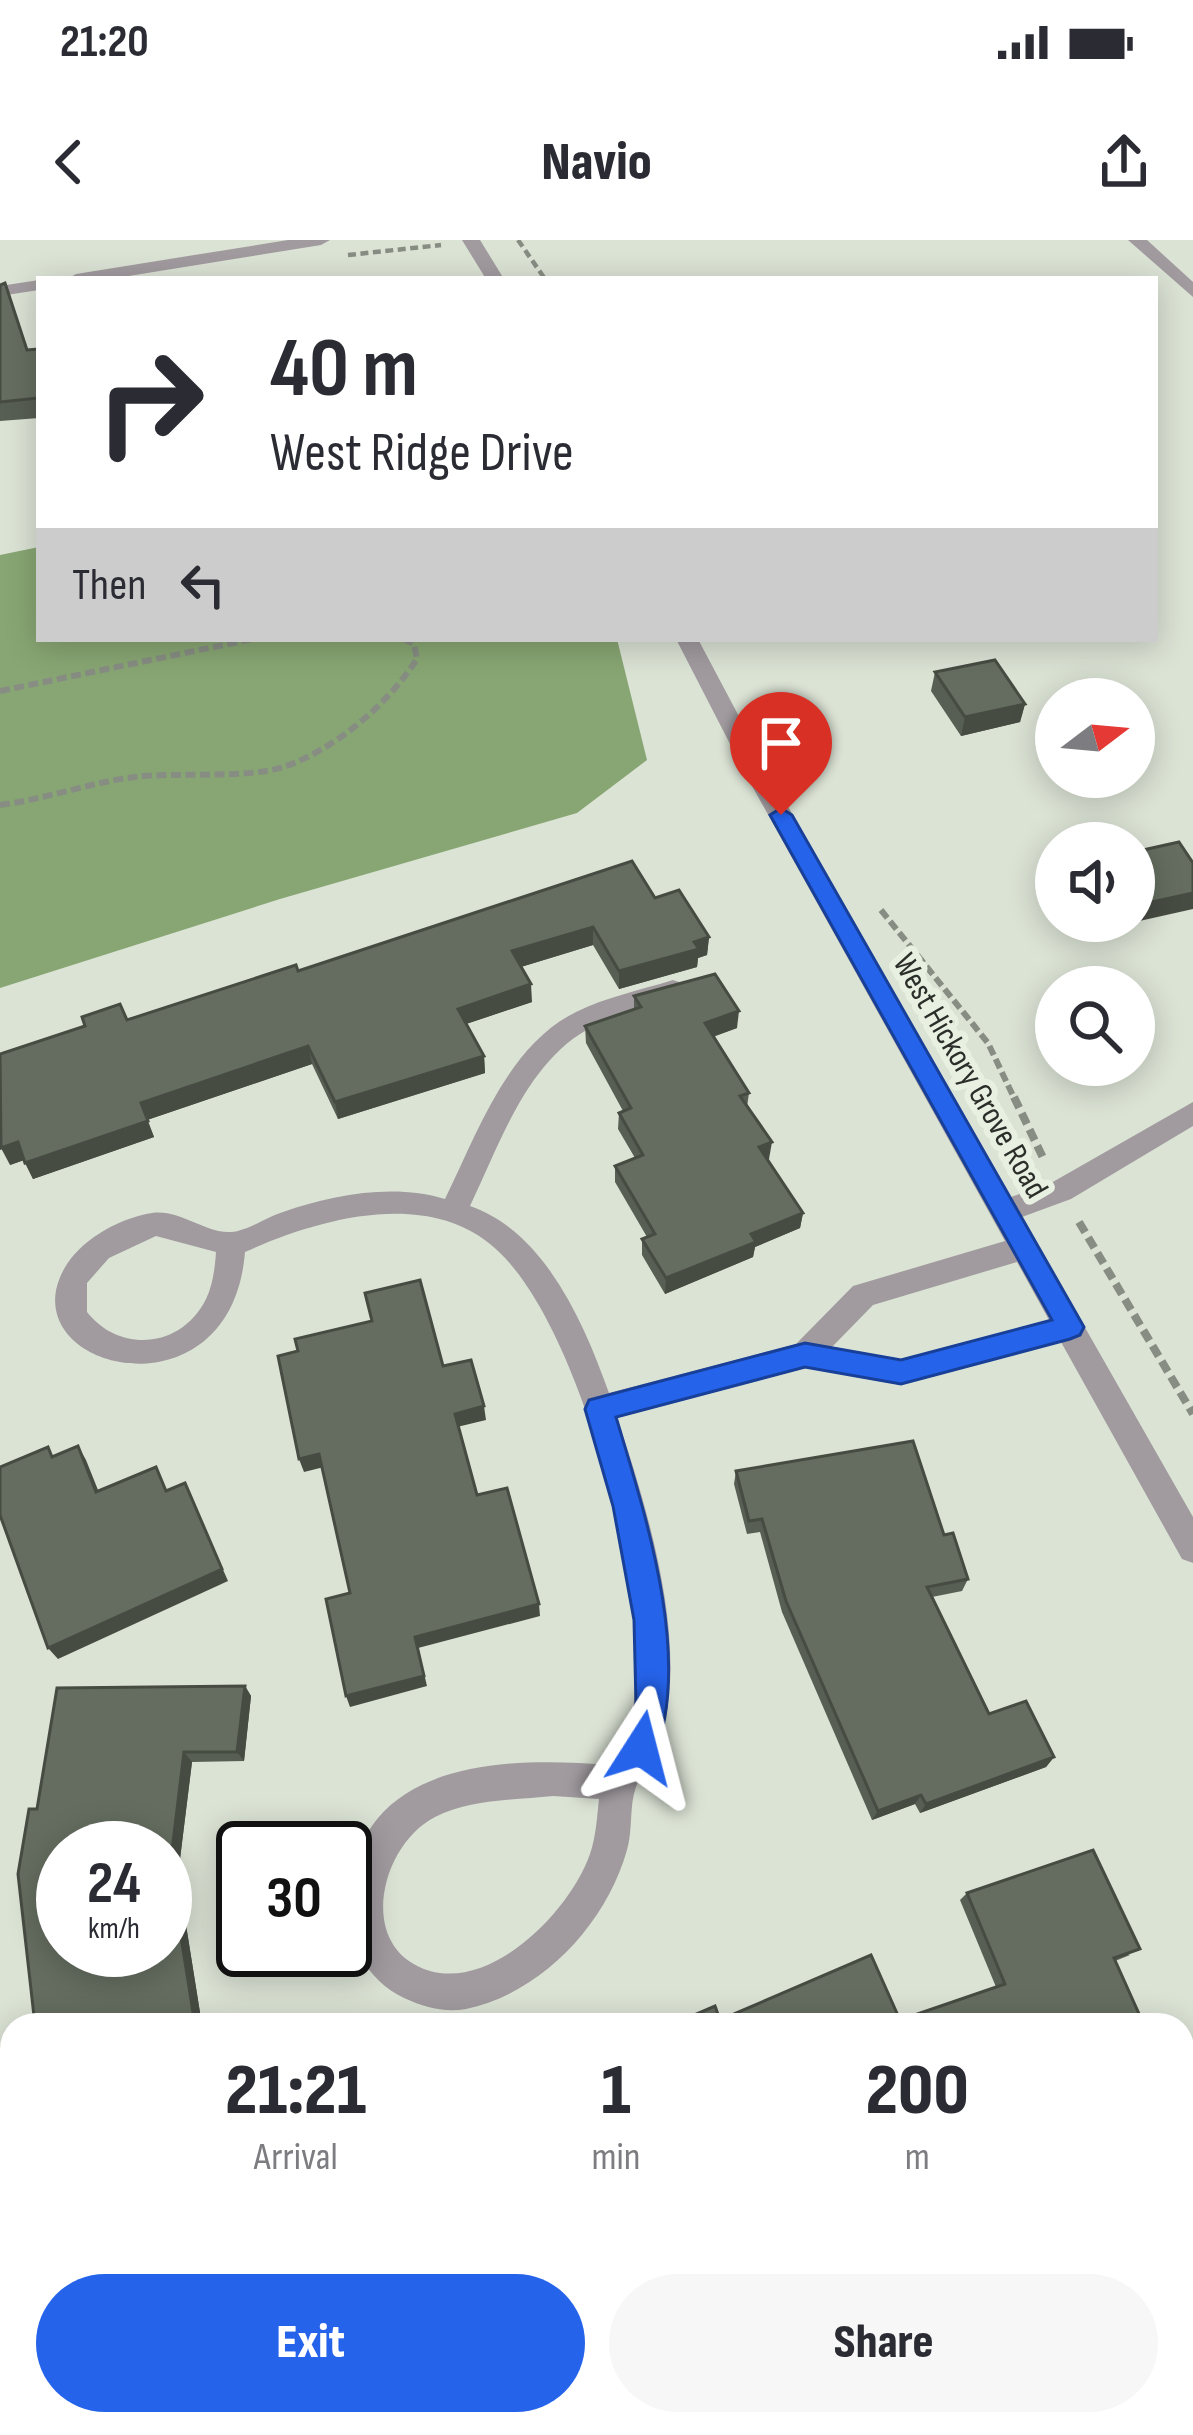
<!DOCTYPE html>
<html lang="en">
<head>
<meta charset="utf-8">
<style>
  :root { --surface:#fff; --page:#f7f7f7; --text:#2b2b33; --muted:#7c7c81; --accent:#2563eb }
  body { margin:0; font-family:"Sofia Sans Condensed",sans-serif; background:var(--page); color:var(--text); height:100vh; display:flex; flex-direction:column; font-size:45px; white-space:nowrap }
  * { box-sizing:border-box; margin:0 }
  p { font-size:39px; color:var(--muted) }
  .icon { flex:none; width:66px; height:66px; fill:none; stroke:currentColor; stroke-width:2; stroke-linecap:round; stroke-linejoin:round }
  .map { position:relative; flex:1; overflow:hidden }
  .drawer { position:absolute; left:0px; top:1773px; width:1194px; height:423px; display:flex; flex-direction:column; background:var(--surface); border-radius:36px 36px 0 0; box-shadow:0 6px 30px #0003 }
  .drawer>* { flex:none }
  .hud { position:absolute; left:36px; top:36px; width:1122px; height:366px; border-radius:0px; box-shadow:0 6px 30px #0003; background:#fff; color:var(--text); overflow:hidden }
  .needle { width:78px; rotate:74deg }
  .fabs { position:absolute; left:1035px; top:438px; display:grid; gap:24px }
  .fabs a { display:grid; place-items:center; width:120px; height:120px; border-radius:50%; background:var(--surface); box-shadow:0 6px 30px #0003; font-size:60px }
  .speed { position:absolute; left:36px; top:1581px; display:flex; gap:24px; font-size:60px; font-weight:700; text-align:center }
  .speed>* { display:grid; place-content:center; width:156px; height:156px; border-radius:50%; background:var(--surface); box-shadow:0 6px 30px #0003; line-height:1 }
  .speed small { font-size:30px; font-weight:400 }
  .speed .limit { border:6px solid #111; border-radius:18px; background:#fff; color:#111 }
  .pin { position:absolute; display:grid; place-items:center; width:102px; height:102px; color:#fff; margin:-123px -51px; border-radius:50% 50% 50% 0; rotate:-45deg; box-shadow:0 0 12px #0007 }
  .pin .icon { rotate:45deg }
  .me { position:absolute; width:132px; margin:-66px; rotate:9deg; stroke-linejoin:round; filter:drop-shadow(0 0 9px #0008) }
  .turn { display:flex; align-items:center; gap:42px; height:252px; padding:0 36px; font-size:54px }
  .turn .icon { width:156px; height:156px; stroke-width:2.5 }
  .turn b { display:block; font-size:84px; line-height:102px }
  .then { display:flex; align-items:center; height:114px; padding:0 36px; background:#0003; gap:24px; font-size:45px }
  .eta { display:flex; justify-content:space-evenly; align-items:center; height:204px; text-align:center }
  .eta b { font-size:72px; font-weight:800; line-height:84px }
  .action { display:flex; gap:24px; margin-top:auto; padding:24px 36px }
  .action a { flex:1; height:138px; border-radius:72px; background:var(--accent); color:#fff; font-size:48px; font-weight:800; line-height:138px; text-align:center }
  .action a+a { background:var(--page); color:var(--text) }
  .status { display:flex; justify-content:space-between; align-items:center; height:84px; padding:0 60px; background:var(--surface); direction:ltr }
  .status svg { height:33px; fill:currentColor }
  header { display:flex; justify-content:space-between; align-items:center; height:156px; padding:0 36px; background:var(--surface); font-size:54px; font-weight:800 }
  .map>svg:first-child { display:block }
</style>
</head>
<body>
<div class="status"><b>21:20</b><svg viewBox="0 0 49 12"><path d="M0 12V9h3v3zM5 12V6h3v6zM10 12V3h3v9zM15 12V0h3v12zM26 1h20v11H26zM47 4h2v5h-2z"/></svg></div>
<header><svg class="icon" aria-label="back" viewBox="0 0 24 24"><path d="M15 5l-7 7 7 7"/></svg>Navio<svg class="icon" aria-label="share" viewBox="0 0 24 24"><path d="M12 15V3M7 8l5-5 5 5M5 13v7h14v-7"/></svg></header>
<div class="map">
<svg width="1193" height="2195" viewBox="0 0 1193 2195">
  <rect width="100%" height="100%" fill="#dbe3d5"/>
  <path fill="#88a673" d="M39 307V399H617L647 520 577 573 280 659 0 748V315Z"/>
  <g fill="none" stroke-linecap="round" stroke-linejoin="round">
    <g stroke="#878d83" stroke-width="4.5" stroke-dasharray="8 4.5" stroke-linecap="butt">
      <path d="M518 0 545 39"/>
      <path d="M348 15 441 5"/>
    </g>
    <g stroke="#878d83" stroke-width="6" stroke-dasharray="10 4.5" stroke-linecap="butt">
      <path d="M0 451 253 399"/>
      <path d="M0 565C46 559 92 542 135 537 176 532 247 539 283 527 335 510 388 464 417 419L414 404 404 399"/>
      <path d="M881 670 988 803 1015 860"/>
    </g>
    <g stroke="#878d83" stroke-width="8" stroke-dasharray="12 6" stroke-linecap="butt">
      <path d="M1014 857 1045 922"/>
      <path d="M1079 982 1193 1174"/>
    </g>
    <g fill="#a19b9f" fill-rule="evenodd">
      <path d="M288 0H330L321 5 110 39H67L76 34Z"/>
      <path d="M462 0H480L504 39H486Z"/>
      <path d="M1128 0H1147L1193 42V57Z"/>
      <path d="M39 40V50L0 56V46Z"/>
      <path d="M676 399H698L770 535 1011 957 1051 943 1193 862V886L1071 959 1022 977 1193 1277V1323L1182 1319 1061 1102 901 1145 805 1128 617 1178C646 1263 685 1391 665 1481 659 1506 644 1524 636 1547 629 1566 633 1590 627 1610 606 1684 542 1753 466 1769 444 1773 424 1767 404 1758 336 1725 333 1633 378 1578 429 1517 537 1519 609 1525 620 1509 628 1494 632 1475 653 1364 580 1075 490 1004 422 949 316 980 245 1012 231 1188 1 1128 67 1024 85 997 121 978 152 973 180 969 206 994 231 992 247 991 267 977 283 972 332 955 393 943 445 959 477 894 507 806 576 772 606 757 641 750 673 740L682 743 686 750 682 757C653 766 622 773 594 786 527 819 500 904 470 966 545 992 584 1083 609 1153L796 1104 853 1046 1005 1001 746 535ZM156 996 216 1012C215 1027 213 1045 206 1059 182 1108 120 1114 87 1072V1043L109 1018ZM1017 1022 1049 1080 901 1119 832 1107 873 1065ZM553 1556 599 1559C597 1577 596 1597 590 1614 571 1669 495 1749 430 1731 355 1709 380 1605 435 1577 470 1559 515 1560 553 1556Z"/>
    </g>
  </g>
  <g fill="#575e53">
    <path d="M0 45 27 110 39 109V178L0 181Z"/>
    <path d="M935 432 1025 464 1020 482 961 496 931 451Z"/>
    <path d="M655 658 709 697 707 715 698 718 697 727 619 749 593 705 521 727 532 762 466 784 484 816 485 833 338 879 312 824 147 880 154 897 33 939 24 920 10 925 127 780 298 731Z"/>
    <path d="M634 756 737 788 713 797 749 853 747 867 769 919H768L803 973 800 988 755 1007 753 1017 665 1054 642 1015V999L647 997 615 942V926L635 918 618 889 619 873 623 871 586 803 585 786 634 770Z"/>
    <path d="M736 1231 944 1295 968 1339 962 1351 932 1357 989 1474 1054 1517 1046 1527 920 1573 915 1564 872 1580 782 1372 760 1292 747 1294 734 1244Z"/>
    <path d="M245 1446 251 1456 244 1521 192 1522 178 1635 202 1785H35L37 1569Z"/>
    <path d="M967 1653 1130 1715 1115 1721 1144 1785 720 1780H900L996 1747 960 1660Z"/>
  </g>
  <g fill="#474c43">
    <path d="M1025 464 1020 482 961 496 965 477Z"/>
    <path d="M1193 653V669L1126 684 1127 681H1134V666Z"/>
    <path d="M1084 681H1104L1083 686Z"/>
    <path d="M593 687V705L514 729 512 711Z"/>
    <path d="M709 697 707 715 698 718 697 727 619 749V731Z"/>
    <path d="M531 744 532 762 460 786 458 769Z"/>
    <path d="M739 771 737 788 703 800 705 783Z"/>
    <path d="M308 806 312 824 147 880 141 863Z"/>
    <path d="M484 816 485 833 338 879 335 862Z"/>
    <path d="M148 881 154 897 33 939 25 923Z"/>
    <path d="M18 902 27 919 10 925 1 908Z"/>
    <path d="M772 902 769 919 757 923 759 907Z"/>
    <path d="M803 973 800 988 755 1007 753 1017 665 1054 666 1038 751 994Z"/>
    <path d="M484 1166 486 1180 457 1187 455 1174Z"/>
    <path d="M78 1206 86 1220 104 1265 96 1252Z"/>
    <path d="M319 1214 324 1227 304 1232 299 1219Z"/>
    <path d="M191 1256 228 1341 58 1419 48 1408Z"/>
    <path d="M539 1364 540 1376 418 1408 427 1446 350 1467 346 1456 415 1397Z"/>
    <path d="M245 1446 251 1456 244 1521 237 1512Z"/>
    <path d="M184 1512 192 1522 178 1635 202 1785H195L170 1627Z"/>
    <path d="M1054 1517 1046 1527 920 1573 926 1564Z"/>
    <path d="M921 1555 915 1564 872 1580 878 1571Z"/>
    <path d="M315 2184H322L323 2195H317Z"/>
  </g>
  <g fill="#656d60" stroke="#474c43" stroke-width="3" fill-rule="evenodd">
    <path d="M5 43 27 110 39 109V158L0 162V45Z"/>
    <path d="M995 420 1025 464 965 477 935 432Z"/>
    <path d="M1179 602 1193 623V653L1134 666V612Z"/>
    <path d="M632 621 655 658 679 650 709 697 694 702 699 709 619 731 593 687 512 711 531 744 458 769 484 816 335 862 308 806 141 863 148 881 25 923 18 902 1 908 0 814 85 786 82 777 120 764 127 780 296 725 298 731Z"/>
    <path d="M715 734 739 771 705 783 749 853 740 856 772 902 759 907 803 973 751 994 756 1002 666 1038 642 999 655 994 615 926 643 915 619 873 631 868 585 786 641 767 634 756Z"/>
    <path d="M420 1040 443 1126 471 1120 484 1166 455 1174 477 1255 507 1248 539 1364 415 1397 424 1436 346 1456 326 1359 350 1353 319 1214 299 1219 278 1116 298 1111 295 1099 372 1081 365 1053Z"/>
    <path d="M913 1201 944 1295 953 1293 968 1339 927 1347 989 1474 1026 1461 1054 1517 926 1564 921 1555 878 1571 786 1361 762 1279 749 1281 736 1231Z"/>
    <path d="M78 1206 96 1252 156 1227 166 1251 185 1243 222 1329 48 1408 0 1275V1227L48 1207 52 1217Z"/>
    <path d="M245 1446 237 1512H184L170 1627 195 1785H35L18 1634 29 1569H37L57 1448ZM63 1608H165V1710H63Z"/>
    <path d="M1093 1610 1140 1709 1114 1718 1144 1785H671L715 1766 720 1780 871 1715 900 1780 1005 1744 967 1653Z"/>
    <path d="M99 2184H315L317 2195H100Z"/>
  </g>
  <path fill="#2563eb" stroke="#184099" stroke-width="3" d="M781 568 792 575 1084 1087 1080 1095 1070 1099 901 1144 805 1127 616 1177C645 1274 694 1421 653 1519L641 1524 630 1519 626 1508 636 1464 634 1380 613 1266 585 1169 589 1160 805 1103 901 1120 1052 1080 770 575Z"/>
  <g text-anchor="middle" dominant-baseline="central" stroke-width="12" stroke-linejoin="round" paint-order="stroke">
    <g font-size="33" fill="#2b2e29" stroke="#e8f0e2">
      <text transform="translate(970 836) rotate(60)">West Hickory Grove Road</text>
    </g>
  </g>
</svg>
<div class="fabs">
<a><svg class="needle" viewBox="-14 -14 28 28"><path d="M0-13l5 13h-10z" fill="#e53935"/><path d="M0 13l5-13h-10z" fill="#7c7c81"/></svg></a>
<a><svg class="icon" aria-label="sound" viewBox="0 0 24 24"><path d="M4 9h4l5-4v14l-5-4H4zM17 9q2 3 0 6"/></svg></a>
<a><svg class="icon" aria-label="search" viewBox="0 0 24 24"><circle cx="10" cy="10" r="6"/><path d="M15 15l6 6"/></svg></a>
</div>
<div class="speed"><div>24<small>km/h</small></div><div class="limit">30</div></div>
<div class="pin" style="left:781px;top:575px;background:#d93025"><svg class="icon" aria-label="arrive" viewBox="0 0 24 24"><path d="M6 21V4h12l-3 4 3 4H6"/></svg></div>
<svg class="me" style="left:641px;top:1508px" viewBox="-20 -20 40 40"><path d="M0-17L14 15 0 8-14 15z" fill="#2563eb" stroke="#fff" stroke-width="4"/></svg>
<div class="hud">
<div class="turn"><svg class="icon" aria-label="right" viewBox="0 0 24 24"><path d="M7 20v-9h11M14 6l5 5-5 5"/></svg><div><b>40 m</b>West Ridge Drive</div></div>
<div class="then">Then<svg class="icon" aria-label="left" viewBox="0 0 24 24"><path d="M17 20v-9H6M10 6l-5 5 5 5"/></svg></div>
</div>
<section class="drawer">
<div class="eta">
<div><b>21:21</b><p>Arrival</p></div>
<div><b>1</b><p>min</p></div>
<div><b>200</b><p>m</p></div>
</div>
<div class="action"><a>Exit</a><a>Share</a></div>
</section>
</div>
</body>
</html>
